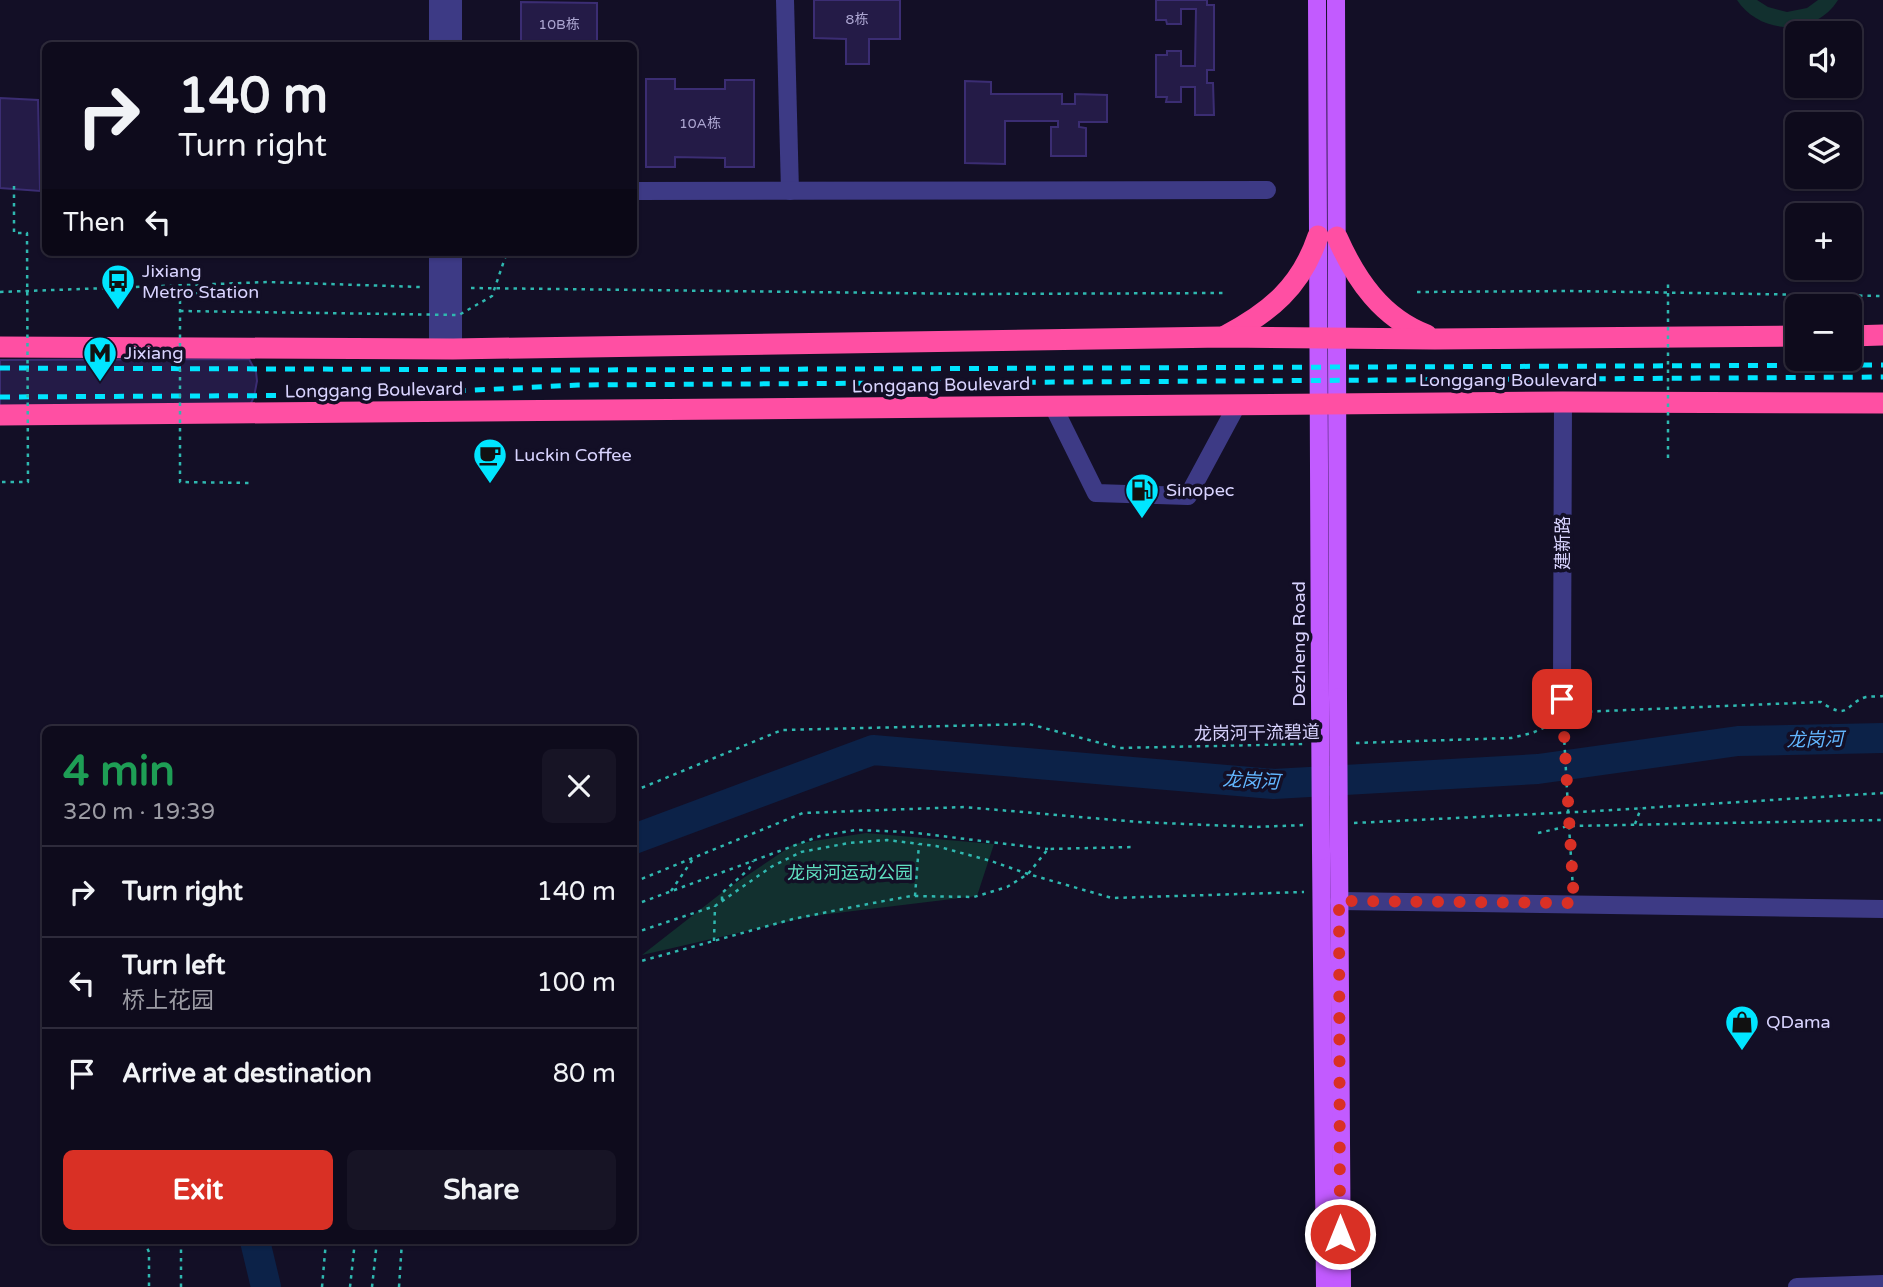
<!DOCTYPE html>
<html lang="en">
<head>
<meta charset="utf-8">
<style>
  :root { --surface:#0e0b1c; --page:#171425; --text:#f1f3f6; --muted:#9b9ba3; --line:#2e2b3b; --accent:#d93025 }
  body { margin:0; font-family:"Varela Round","Noto Sans SC",sans-serif; background:var(--page); color:var(--text); height:100vh; display:flex; flex-direction:column; font-size:26px; white-space:nowrap }
  * { box-sizing:border-box; margin:0 }
  p { font-size:23px; color:var(--muted) }
  .icon { flex:none; width:38px; height:38px; fill:none; stroke:currentColor; stroke-width:2; stroke-linecap:round; stroke-linejoin:round }
  .map { position:relative; flex:1; overflow:hidden }
  .drawer { position:absolute; left:42px; top:726px; width:595px; height:518px; display:flex; flex-direction:column; background:var(--surface); border-radius:10px; box-shadow:0 2px 5px #0004,0 0 0 2px var(--line) }
  .drawer>* { flex:none }
  .guide { position:absolute; left:42px; top:42px; width:595px; height:214px; border-radius:10px; box-shadow:0 2px 5px #0004,0 0 0 2px var(--line); background:#0e0b1c; color:var(--text); overflow:hidden }
  .tools { position:absolute; left:1785px; top:21px; display:grid; gap:14px }
  .tools a { display:grid; place-items:center; width:77px; height:77px; border-radius:10px; background:var(--surface); box-shadow:0 2px 5px #0004,0 0 0 2px var(--line); font-size:35px }
  .pin { position:absolute; display:grid; place-items:center; width:60px; height:60px; color:#fff; margin:-30px; border-radius:14px; box-shadow:0 4px 10px #0006 }
  .me { position:absolute; width:77px; margin:-38px; rotate:0deg; stroke-linejoin:round; filter:drop-shadow(0 0 5px #0008) }
  .turn { display:flex; align-items:center; gap:24px; height:147px; padding:0 21px; font-size:32px }
  .turn .icon { width:91px; height:91px; stroke-width:2.5 }
  .turn b { display:block; font-size:49px; line-height:60px }
  .then { display:flex; align-items:center; height:66px; padding:0 21px; background:#0003; gap:14px; font-size:26px }
  .round { display:grid; place-items:center; flex:none; width:74px; height:74px; border-radius:10px; background:var(--page) }
  .overview { display:flex; align-items:center; justify-content:space-between; height:119px; padding:0 21px }
  h1 { font-size:42px; font-weight:700; line-height:52px; color:#1e9e55 }
  .primary-button { display:flex; gap:14px; margin-top:auto; padding:14px 21px }
  .primary-button a { flex:1; height:80px; border-radius:10px; background:var(--accent); color:#fff; font-size:28px; font-weight:700; line-height:80px; text-align:center }
  .primary-button a+a { background:var(--page); color:var(--text) }
  ul { padding:0; list-style:none }
  li { display:flex; align-items:center; gap:21px; height:91px; padding:0 21px; border-top:2px solid var(--line) }
  li div { flex:1 }
  li b { display:block; font-size:26px }
  li em { font-style:normal }
  .map>svg:first-child { display:block }
</style>
</head>
<body>
<div class="map">
<svg width="1883" height="1287" viewBox="0 0 1883 1287">
  <rect width="100%" height="100%" fill="#130f26"/>
  <g fill="#12302f">
    <path d="M1737 0H1757L1768 7 1787 12 1807 8 1818 0H1838C1815 37 1760 35 1737 0Z"/>
    <path d="M866 833 994 844 977 896 812 916 642 955 724 891 794 844Z"/>
  </g>
  <g fill="none" stroke-linecap="round" stroke-linejoin="round">
    <g stroke="#0c2248" stroke-width="30">
      <path d="M634 839 873 750 1274 784 1538 769 1738 741 1883 738"/>
      <path d="M255 1241 266 1287"/>
    </g>
  </g>
  <g fill="#241b47" stroke="#3b2d73" stroke-width="2">
    <path d="M814 0H900V39H869V64H846V39L814 38Z"/>
    <path d="M1156 0H1207V5H1214V70H1207V83H1213L1214 115H1195V87H1181V102H1166L1167 97H1156V55H1167V51H1181V66H1195L1196 9H1181V24H1167L1166 20H1156Z"/>
    <path d="M521 2 597 3V46H521Z"/>
    <path d="M646 79H675V89H725V80H754V167H725V158L675 157V167H646Z"/>
    <path d="M965 81 991 82V94H1062V104H1075V94L1107 95V122H1079V127L1086 128V156H1051V127H1058V121H1005V164L965 163Z"/>
    <path d="M0 98 38 100 40 191 0 188Z"/>
    <path d="M249 359 256 372 257 381 254 397 250 405 0 406V360Z"/>
  </g>
  <g fill="none" stroke-linecap="round" stroke-linejoin="round">
    <g stroke="#2fb8b0" stroke-width="2.5" stroke-dasharray="3.5 5" stroke-linecap="butt">
      <path d="M471 288 975 294 1224 293"/>
      <path d="M0 292 268 282 420 287"/>
      <path d="M1417 292 1569 291 1883 296"/>
      <path d="M1356 743 1511 738 1532 733 1579 712 1821 702C1850 722 1845 703 1866 697 1871 696 1878 697 1883 696"/>
      <path d="M634 791 782 730 1029 724 1119 748 1304 744"/>
      <path d="M1354 823 1597 811 1883 793"/>
      <path d="M1635 824 1641 808"/>
      <path d="M1569 826 1573 889"/>
      <path d="M1538 833 1569 826 1883 820"/>
      <path d="M634 882 803 813 964 807 1138 822 1256 827 1305 825"/>
      <path d="M671 891 693 859"/>
      <path d="M915 896 919 844"/>
      <path d="M722 900V893L749 869 753 861"/>
      <path d="M634 905 820 836 856 830 908 832 1048 849"/>
      <path d="M634 933 715 906 771 867 801 852 849 843 887 840 936 846 991 861 1028 874 1112 898 1304 892"/>
      <path d="M714 941 715 906"/>
      <path d="M634 963 793 919 868 904 911 896 974 897 1007 887 1028 874 1048 849 1134 847"/>
      <path d="M144 1241 149 1252V1287"/>
      <path d="M181 1241V1287"/>
      <path d="M322 1287 326 1241"/>
      <path d="M350 1287 355 1241"/>
      <path d="M372 1287 377 1241"/>
      <path d="M399 1287 402 1241"/>
    </g>
    <g stroke="#3d3a85" stroke-width="18">
      <path d="M453 0V46"/>
      <path d="M785 0 790 191"/>
      <path d="M438 46V0"/>
      <path d="M634 191 1267 190"/>
      <path d="M438 252V349"/>
      <path d="M453 252V349"/>
      <path d="M1053 406 1096 493 1188 496 1237 405"/>
      <path d="M1562 684 1563 402"/>
      <path d="M1339 901 1883 909"/>
      <path d="M1797 1287 1883 1284"/>
    </g>
    <g stroke="#c25bff" stroke-width="18">
      <path d="M1317 0 1320 698"/>
      <path d="M1336 0 1338 697"/>
      <path d="M1339 850 1342 1287"/>
      <path d="M1321 851 1325 1287"/>
    </g>
    <g stroke="#ff4fa3" stroke-width="21">
      <path d="M1337 237C1356 280 1382 318 1427 335"/>
      <path d="M1225 336C1270 312 1301 287 1318 236"/>
      <path d="M1850 336 1883 335"/>
      <path d="M0 347 453 349 1223 337 1435 339 1797 336"/>
      <path d="M0 415 1563 402 1883 403"/>
    </g>
    <g stroke="#00e5ff" stroke-width="5" stroke-dasharray="10 9" stroke-linecap="butt">
      <path d="M0 368 579 370 1883 365"/>
      <path d="M0 397 374 395 578 385 1883 377"/>
    </g>
    <g stroke="#2fb8b0" stroke-width="2.5" stroke-dasharray="3.5 5" stroke-linecap="butt">
      <path d="M249 294 180 293V482L249 483"/>
      <path d="M180 311 459 315 492 296 507 252"/>
      <path d="M1668 458V282"/>
      <path d="M2 482H28L27 233H14V184"/>
      <path d="M1562 699 1569 826"/>
    </g>
    <g stroke="#c25bff" stroke-width="18">
      <path d="M1338 697 1339 850"/>
      <path d="M1320 698 1321 851"/>
    </g>
  </g>
  <g fill="none" stroke-linecap="round" stroke-linejoin="round">
    <path stroke="#d93025" stroke-width="12" stroke-dasharray="0 21.6" d="M1340 1234 1339 901 1574 903 1562 699"/>
  </g>
  <defs>
    <g id="bus-pin" transform="scale(1.75)"><path d="M0 17L-7.5 6A9.5 9.5 0 1 1 7.5 6Z" fill="#00e5ff" stroke="#130f26"/><path d="M-5-6H5V4H4V6H2V4H-2V6H-4V4H-5ZM-3.5-4V0h7V-4ZM-3.5 1.2v1.5H-2V1.2ZM2 1.2v1.5H3.5V1.2Z" fill="#111"/></g>
    <g id="metro-pin" transform="scale(1.75)"><path d="M0 17L-7.5 6A9.5 9.5 0 1 1 7.5 6Z" fill="#00e5ff" stroke="#130f26"/><path d="M-5.5 5V-5H-3L0 0L3-5H5.5V5H3V-.5L0 4L-3-.5V5Z" fill="#111"/></g>
    <g id="cafe-pin" transform="scale(1.75)"><path d="M0 17L-7.5 6A9.5 9.5 0 1 1 7.5 6Z" fill="#00e5ff" stroke="#130f26"/><path d="M-5.5-4.5H6V0H3Q3 3.5 0 3.5H-2.5Q-5.5 3.5-5.5 0ZM3-3.2v2h1.7v-2ZM-6 4.5H4V6H-6Z" fill="#111"/></g>
    <g id="fuel-pin" transform="scale(1.75)"><path d="M0 17L-7.5 6A9.5 9.5 0 1 1 7.5 6Z" fill="#00e5ff" stroke="#130f26"/><path d="M-5.5-6h7V0h2V4h1.3V-2.5L3-4.5l.8-.8L6-3V5H2.5V1h-1V6h-7ZM-4.2-4.7v3.2H.2V-4.7Z" fill="#111"/></g>
    <g id="shop-pin" transform="scale(1.75)"><path d="M0 17L-7.5 6A9.5 9.5 0 1 1 7.5 6Z" fill="#00e5ff" stroke="#130f26"/><path d="M-5-2.5h2.3a2.7 3.5 0 0 1 5.4 0H5L5.5 6h-11ZM-1.5-2.5h3a1.5 2.3 0 0 0-3 0Z" fill="#111"/></g>
  </defs>
  <g fill-rule="evenodd">
    <use href="#bus-pin" x="118" y="281"/>
    <use href="#metro-pin" x="100" y="353"/>
    <use href="#cafe-pin" x="490" y="455"/>
    <use href="#fuel-pin" x="1142" y="490"/>
    <use href="#shop-pin" x="1742" y="1022"/>
  </g>
  <g text-anchor="middle" dominant-baseline="central" stroke-width="7" stroke-linejoin="round" paint-order="stroke">
    <g font-size="14" fill="#aca6d1">
      <text x="857" y="19">8栋</text>
      <text x="559" y="24">10B栋</text>
      <text x="700" y="123">10A栋</text>
    </g>
    <g font-size="18" fill="#d9d4ff" stroke="#130f26" text-anchor="start">
      <text x="142" y="271">Jixiang<tspan x="142" dy="21">Metro Station</tspan></text>
      <text x="124" y="353">Jixiang</text>
      <text x="514" y="455">Luckin Coffee</text>
      <text x="1166" y="490">Sinopec</text>
      <text x="1766" y="1022">QDama</text>
    </g>
    <g font-size="18" fill="#d9d4ff" stroke="#130f26">
      <text x="1508" y="380">Longgang Boulevard</text>
      <text transform="translate(941 385) rotate(-1)">Longgang Boulevard</text>
      <text transform="translate(374 390) rotate(-1)">Longgang Boulevard</text>
      <text transform="translate(1563 543) rotate(-90)">建新路</text>
      <text transform="translate(1299 644) rotate(-90)">Dezheng Road</text>
      <text transform="translate(1257 733) rotate(-1)">龙岗河干流碧道</text>
    </g>
    <g font-size="18" fill="#5fe0c0" stroke="#130f26">
      <text x="850" y="873">龙岗河运动公园</text>
    </g>
    <g font-size="19" font-style="italic" fill="#62b6ff" stroke="#130f26">
      <text transform="translate(1815 740) rotate(-1)">龙岗河</text>
      <text transform="translate(1251 781) rotate(3)">龙岗河</text>
    </g>
  </g>
</svg>
<div class="tools">
<a><svg class="icon" aria-label="sound" viewBox="0 0 24 24"><path d="M4 9h4l5-4v14l-5-4H4zM17 9q2 3 0 6"/></svg></a>
<a><svg class="icon" aria-label="layers" viewBox="0 0 24 24"><path d="M12 4l9 5-9 5-9-5zM3 14l9 5 9-5"/></svg></a>
<a>+</a>
<a>−</a>
</div>
<div class="pin" style="left:1562px;top:699px;background:#d93025"><svg class="icon" aria-label="arrive" viewBox="0 0 24 24"><path d="M6 21V4h12l-3 4 3 4H6"/></svg></div>
<svg class="me" style="left:1340px;top:1234px" viewBox="-20 -20 40 40"><circle r="17" fill="#d93025" stroke="#fff" stroke-width="3"/><path d="M0-11L8 9 0 5-8 9z" fill="#fff"/></svg>
<div class="guide">
<div class="turn"><svg class="icon" aria-label="right" viewBox="0 0 24 24"><path d="M7 20v-9h11M14 6l5 5-5 5"/></svg><div><b>140 m</b>Turn right</div></div>
<div class="then">Then<svg class="icon" aria-label="left" viewBox="0 0 24 24"><path d="M17 20v-9H6M10 6l-5 5 5 5"/></svg></div>
</div>
<section class="drawer">
<div class="overview"><div><h1>4 min</h1><p>320 m · 19:39</p></div><a class="round"><svg class="icon" aria-label="close" viewBox="0 0 24 24"><path d="M6 6l12 12M18 6L6 18"/></svg></a></div>
<ul>
<li><svg class="icon" aria-label="right" viewBox="0 0 24 24"><path d="M7 20v-9h11M14 6l5 5-5 5"/></svg><div><b>Turn right</b></div><em>140 m</em></li>
<li><svg class="icon" aria-label="left" viewBox="0 0 24 24"><path d="M17 20v-9H6M10 6l-5 5 5 5"/></svg><div><b>Turn left</b><p>桥上花园</p></div><em>100 m</em></li>
<li><svg class="icon" aria-label="arrive" viewBox="0 0 24 24"><path d="M6 21V4h12l-3 4 3 4H6"/></svg><div><b>Arrive at destination</b></div><em>80 m</em></li>
</ul>
<div class="primary-button"><a>Exit</a><a>Share</a></div>
</section>
</div>
</body>
</html>
